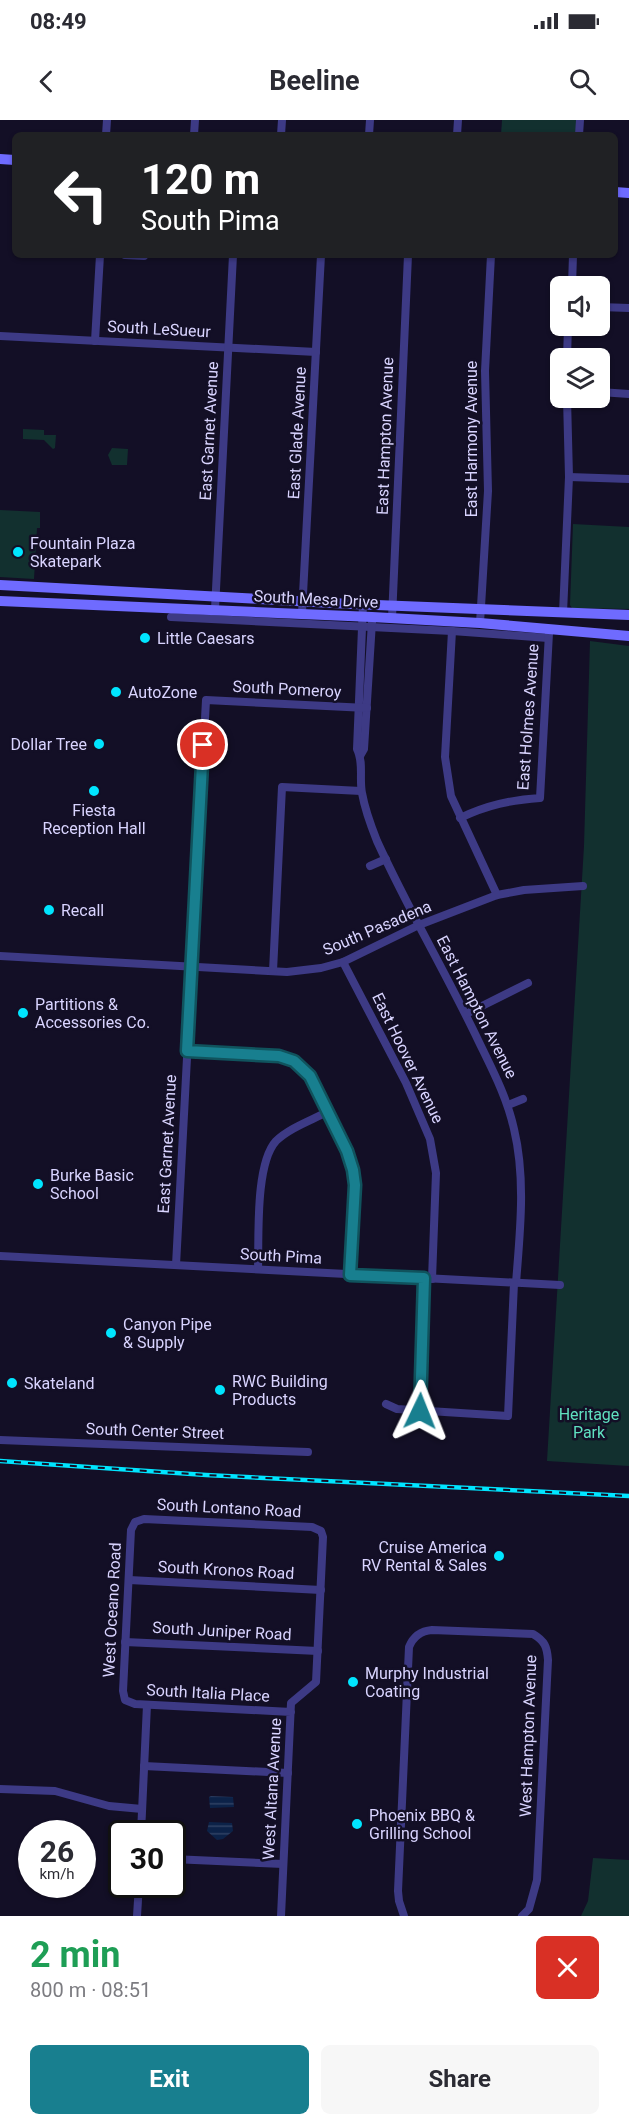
<!DOCTYPE html>
<html lang="en">
<head>
<meta charset="utf-8">
<style>
  :root { --surface:#fff; --page:#f7f7f7; --text:#2b2b33; --muted:#7c7c81; --accent:#187f8f }
  body { margin:0; font-family:Roboto,sans-serif; background:var(--page); color:var(--text); height:100vh; display:flex; flex-direction:column; font-size:22px; white-space:nowrap }
  * { box-sizing:border-box; margin:0 }
  p { font-size:20px; color:var(--muted) }
  .icon { flex:none; width:33px; height:33px; fill:none; stroke:currentColor; stroke-width:2; stroke-linecap:round; stroke-linejoin:round }
  .map { position:relative; height:1796px; overflow:hidden }
  .details { display:flex; flex-direction:column; background:var(--surface); flex:1 }
  .details>* { flex:none }
  .guide { position:absolute; left:12px; top:12px; width:606px; height:126px; border-radius:9px; box-shadow:0 2px 4px #0004; background:#202124; color:#fff; overflow:hidden }
  .controls { position:absolute; left:550px; top:156px; display:grid; gap:12px }
  .controls a { display:grid; place-items:center; width:60px; height:60px; border-radius:9px; background:var(--surface); box-shadow:0 2px 4px #0004; font-size:30px }
  .speed { position:absolute; left:18px; top:1700px; display:flex; gap:12px; font-size:30px; font-weight:700; text-align:center }
  .speed>* { display:grid; place-content:center; width:78px; height:78px; border-radius:50%; background:var(--surface); box-shadow:0 2px 4px #0004; line-height:1 }
  .speed small { font-size:15px; font-weight:400 }
  .speed .limit { border:3px solid #111; border-radius:9px; background:#fff; color:#111 }
  .pin { position:absolute; display:grid; place-items:center; width:51px; height:51px; color:#fff; margin:-26px; border:3px solid #fff; border-radius:50%; box-shadow:0 2px 6px #0007 }
  .me { position:absolute; width:66px; margin:-33px; rotate:2deg; stroke-linejoin:round; filter:drop-shadow(0 0 4px #0008) }
  .turn { display:flex; align-items:center; gap:21px; height:126px; padding:0 30px; font-size:27px }
  .turn .icon { width:78px; height:78px; stroke-width:2.5 }
  .turn b { display:block; font-size:42px; line-height:51px }
  .round { display:grid; place-items:center; flex:none; width:63px; height:63px; border-radius:9px; background:var(--page) }
  .overview { display:flex; align-items:center; justify-content:space-between; height:102px; padding:0 30px }
  h1 { font-size:36px; font-weight:700; line-height:45px; color:#1e9e55 }
  .button { display:flex; gap:12px; margin-top:auto; padding:12px 30px }
  .button a { flex:1; height:69px; border-radius:9px; background:var(--accent); color:#fff; font-size:24px; font-weight:700; line-height:69px; text-align:center }
  .button a+a { background:var(--page); color:var(--text) }
  .status { display:flex; justify-content:space-between; align-items:center; height:42px; padding:0 30px; background:var(--surface); direction:ltr }
  .status svg { height:16px; fill:currentColor }
  header { display:flex; justify-content:space-between; align-items:center; height:78px; padding:0 30px; background:var(--surface); font-size:27px; font-weight:700 }
  .map>svg:first-child { display:block }
</style>
</head>
<body>
<div class="status"><b>08:49</b><svg viewBox="0 0 49 12"><path d="M0 12V9h3v3zM5 12V6h3v6zM10 12V3h3v9zM15 12V0h3v12zM26 1h20v11H26zM47 4h2v5h-2z"/></svg></div>
<header><svg class="icon" aria-label="back" viewBox="0 0 24 24"><path d="M15 5l-7 7 7 7"/></svg>Beeline<svg class="icon" aria-label="search" viewBox="0 0 24 24"><circle cx="10" cy="10" r="6"/><path d="M15 15l6 6"/></svg></header>
<div class="map">
<svg width="629" height="1796" viewBox="0 0 629 1796">
  <defs>
    <pattern id="water-rules" width="6" height="5" patternUnits="userSpaceOnUse" patternTransform="scale(1.5)"><rect width="6" height="5" fill="#0c2248"/><path d="M0 2.5h6" fill="none" stroke="#2f4163"/></pattern>
  </defs>
  <rect width="100%" height="100%" fill="#130f26"/>
  <g fill="#12302f">
    <path d="M502 0H580L579 15H501Z"/>
    <path d="M23 309 44 310V315H56L55 328 53 329 44 320 23 319Z"/>
    <path d="M112 328 128 329 127 345H112L108 335Z"/>
    <path d="M0 390 40 392V408H37L34 459 0 457Z"/>
    <path d="M573 404 629 407V489L572 488 570 485Z"/>
    <path d="M590 521 629 526V1346L547 1341 584 726Z"/>
    <path d="M593 1738 629 1740V1796H581L588 1781Z"/>
  </g>
  <g fill="url(#water-rules)">
    <path d="M211 1676 233 1677 234 1687 210 1688 209 1677Z"/>
    <path d="M209 1702 232 1703 233 1711 223 1719 217 1720 207 1711Z"/>
  </g>
  <g fill="none" stroke-linecap="round" stroke-linejoin="round">
    <g stroke="#3d3a85" stroke-width="8">
      <path d="M106 15 107 0"/>
      <path d="M194 15 195 0"/>
      <path d="M281 15 282 0"/>
      <path d="M369 15 370 0"/>
      <path d="M457 15 458 0"/>
      <path d="M579 15 580 0"/>
      <path d="M125 135 144 136"/>
      <path d="M572 166 573 135"/>
      <path d="M600 187 629 188"/>
      <path d="M0 216 316 232"/>
      <path d="M95 221 100 135"/>
      <path d="M567 238 568 206"/>
      <path d="M600 272 629 274"/>
      <path d="M569 357 629 359"/>
      <path d="M363 484 357 629C364 642 359 659 362 673 365 690 371 706 377 721 408 789 446 853 478 920 492 949 507 977 514 1009 526 1059 520 1112 516 1163"/>
      <path d="M215 489 233 135"/>
      <path d="M302 493 321 135"/>
      <path d="M563 493 569 357 567 278"/>
      <path d="M171 497 452 511 548 518"/>
      <path d="M392 498 408 135"/>
      <path d="M480 503 488 371 485 251 491 135"/>
      <path d="M452 511 445 637 451 676 497 775"/>
      <path d="M360 636 364 629 372 502"/>
      <path d="M460 698C487 685 511 680 540 678L549 513"/>
      <path d="M370 746 386 739"/>
      <path d="M0 836 287 852 321 848 343 842 419 805 497 775 524 770 583 766"/>
      <path d="M343 842 406 963 430 1019 436 1053 432 1159"/>
      <path d="M273 851 282 667 361 671"/>
      <path d="M466 894 528 863"/>
      <path d="M187 931 279 936 294 941 310 956 347 1031 353 1050 355 1066 350 1155"/>
      <path d="M508 985 523 979"/>
      <path d="M0 1136 560 1165"/>
      <path d="M176 1145 206 580 367 588"/>
      <path d="M258 1149C259 1118 255 1044 276 1021 289 1008 312 1000 329 991"/>
      <path d="M386 1284 397 1289 508 1296 514 1163"/>
      <path d="M419 1291 424 1158"/>
      <path d="M0 1320 308 1332"/>
      <path d="M129 1460 321 1470"/>
      <path d="M125 1522 318 1531"/>
      <path d="M144 1646 288 1653"/>
      <path d="M0 1669 55 1671 109 1686 142 1689"/>
      <path d="M141 1713 147 1585"/>
      <path d="M172 1739 283 1744"/>
      <path d="M137 1796 139 1764"/>
      <path d="M281 1796 291 1583 316 1562 323 1417 321 1411 312 1407 144 1399 135 1402 131 1410 123 1571 125 1580 135 1584 291 1592"/>
      <path d="M404 1796 399 1781 398 1771 409 1527C413 1517 420 1511 432 1510L533 1514C545 1521 547 1527 548 1540L537 1760 529 1789 522 1796"/>
    </g>
    <g stroke="#6f6bff" stroke-width="10">
      <path d="M0 39 15 40"/>
      <path d="M615 72 629 73"/>
      <path d="M0 465 351 484 629 495"/>
      <path d="M0 481 372 497 480 503 629 516"/>
    </g>
    <g stroke="#00e5ff" stroke-width="4.5">
      <path id="rail" d="M0 1341 206 1355 629 1376"/>
    </g>
    <use href="#rail" stroke="#130f26" stroke-width="2" stroke-dasharray="7" stroke-linecap="butt"/>
  </g>
  <g fill="none" stroke-linecap="round" stroke-linejoin="round">
    <g stroke="#10535d" stroke-width="15">
      <path id="route" d="M203 625 187 931 279 936 294 941 310 956 347 1031 353 1050 355 1065 350 1155 424 1158 420 1291"/>
    </g>
    <use href="#route" stroke="#187f8f" stroke-width="10"/>
  </g>
  <g fill="#00e5ff" stroke="#130f26" stroke-width="2">
    <circle cx="18" cy="432" r="6"/>
    <circle cx="145" cy="518" r="6"/>
    <circle cx="116" cy="572" r="6"/>
    <circle cx="99" cy="624" r="6"/>
    <circle cx="94" cy="671" r="6"/>
    <circle cx="49" cy="790" r="6"/>
    <circle cx="23" cy="893" r="6"/>
    <circle cx="38" cy="1064" r="6"/>
    <circle cx="111" cy="1213" r="6"/>
    <circle cx="12" cy="1263" r="6"/>
    <circle cx="220" cy="1270" r="6"/>
    <circle cx="499" cy="1436" r="6"/>
    <circle cx="353" cy="1562" r="6"/>
    <circle cx="357" cy="1704" r="6"/>
  </g>
  <g text-anchor="middle" dominant-baseline="central" stroke-width="5" stroke-linejoin="round" paint-order="stroke">
    <g font-size="16" fill="#d9d4ff" stroke="#130f26">
      <text transform="translate(159 209) rotate(3)">South LeSueur</text>
      <text transform="translate(209 311) rotate(-87)">East Garnet Avenue</text>
      <text transform="translate(297 313) rotate(-87)">East Glade Avenue</text>
      <text transform="translate(385 316) rotate(-88)">East Hampton Avenue</text>
      <text transform="translate(471 319) rotate(-90)">East Harmony Avenue</text>
      <text transform="translate(316 479) rotate(3)">South Mesa Drive</text>
      <text transform="translate(287 569) rotate(3)">South Pomeroy</text>
      <text transform="translate(528 597) rotate(-86)">East Holmes Avenue</text>
      <text transform="translate(377 808) rotate(-23)">South Pasadena</text>
      <text transform="translate(477 887) rotate(63)">East Hampton Avenue</text>
      <text transform="translate(408 938) rotate(64)">East Hoover Avenue</text>
      <text transform="translate(167 1024) rotate(-87)">East Garnet Avenue</text>
      <text transform="translate(281 1136) rotate(3)">South Pima</text>
      <text transform="translate(155 1311) rotate(2)">South Center Street</text>
      <text transform="translate(229 1388) rotate(3)">South Lontano Road</text>
      <text transform="translate(226 1450) rotate(3)">South Kronos Road</text>
      <text transform="translate(112 1490) rotate(-87)">West Oceano Road</text>
      <text transform="translate(222 1511) rotate(3)">South Juniper Road</text>
      <text transform="translate(208 1573) rotate(3)">South Italia Place</text>
      <text transform="translate(528 1616) rotate(-88)">West Hampton Avenue</text>
      <text transform="translate(272 1669) rotate(-87)">West Altana Avenue</text>
    </g>
    <g font-size="16" fill="#d9d4ff" stroke="#130f26" text-anchor="start">
      <text x="30" y="423">Fountain Plaza<tspan x="30" dy="18">Skatepark</tspan></text>
      <text x="157" y="518">Little Caesars</text>
      <text x="128" y="572">AutoZone</text>
      <text x="87" y="624" text-anchor="end">Dollar Tree</text>
      <text x="94" y="690" text-anchor="middle">Fiesta<tspan x="94" dy="18">Reception Hall</tspan></text>
      <text x="61" y="790">Recall</text>
      <text x="35" y="884">Partitions &amp;<tspan x="35" dy="18">Accessories Co.</tspan></text>
      <text x="50" y="1055">Burke Basic<tspan x="50" dy="18">School</tspan></text>
      <text x="123" y="1204">Canyon Pipe<tspan x="123" dy="18">&amp; Supply</tspan></text>
      <text x="232" y="1261">RWC Building<tspan x="232" dy="18">Products</tspan></text>
      <text x="24" y="1263">Skateland</text>
      <text x="487" y="1427" text-anchor="end">Cruise America<tspan x="487" dy="18">RV Rental &amp; Sales</tspan></text>
      <text x="365" y="1553">Murphy Industrial<tspan x="365" dy="18">Coating</tspan></text>
      <text x="369" y="1695">Phoenix BBQ &amp;<tspan x="369" dy="18">Grilling School</tspan></text>
    </g>
    <g font-size="16" fill="#5fe0c0" stroke="#130f26">
      <text x="589" y="1294">Heritage<tspan x="589" dy="18">Park</tspan></text>
    </g>
  </g>
</svg>
<div class="controls">
<a><svg class="icon" aria-label="sound" viewBox="0 0 24 24"><path d="M4 9h4l5-4v14l-5-4H4zM17 9q2 3 0 6"/></svg></a>
<a><svg class="icon" aria-label="layers" viewBox="0 0 24 24"><path d="M12 4l9 5-9 5-9-5zM3 14l9 5 9-5"/></svg></a>
</div>
<div class="speed"><div>26<small>km/h</small></div><div class="limit">30</div></div>
<div class="pin" style="left:203px;top:625px;background:#d93025"><svg class="icon" aria-label="arrive" viewBox="0 0 24 24"><path d="M6 21V4h12l-3 4 3 4H6"/></svg></div>
<svg class="me" style="left:420px;top:1291px" viewBox="-20 -20 40 40"><path d="M0-17L14 15 0 8-14 15z" fill="#187f8f" stroke="#fff" stroke-width="4"/></svg>
<div class="guide">
<div class="turn"><svg class="icon" aria-label="left" viewBox="0 0 24 24"><path d="M17 20v-9H6M10 6l-5 5 5 5"/></svg><div><b>120 m</b>South Pima</div></div>
</div>
</div>
<section class="details">
<div class="overview"><div><h1>2 min</h1><p>800 m · 08:51</p></div><a class="round" style="background:#d93025;color:#fff"><svg class="icon" aria-label="close" viewBox="0 0 24 24"><path d="M6 6l12 12M18 6L6 18"/></svg></a></div>
<div class="button"><a>Exit</a><a>Share</a></div>
</section>
</body>
</html>
